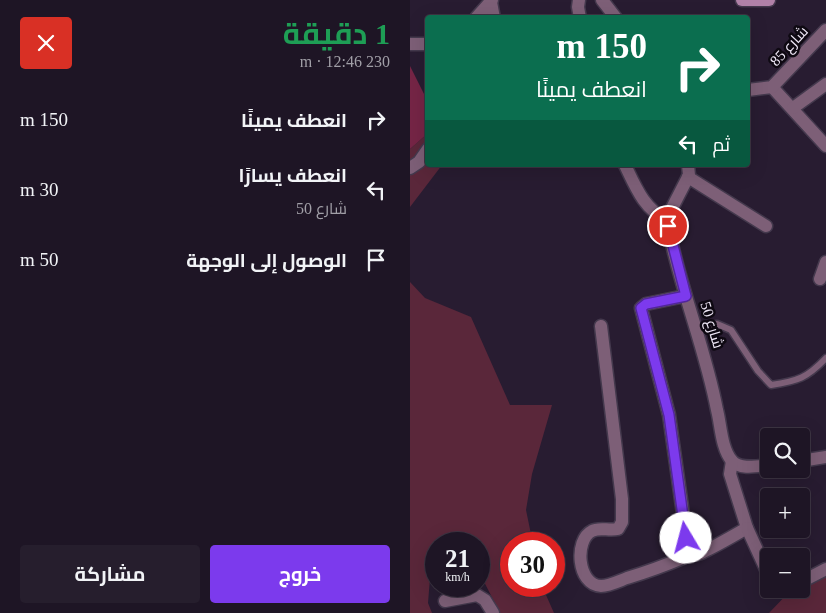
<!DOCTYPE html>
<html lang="ar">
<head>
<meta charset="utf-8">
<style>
  :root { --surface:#1e1525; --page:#261e2d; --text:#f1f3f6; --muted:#a19fa7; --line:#3c3442; --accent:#7c3aed }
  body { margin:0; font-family:"Times New Roman",Cairo,serif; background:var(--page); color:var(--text); direction:rtl; height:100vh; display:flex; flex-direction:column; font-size:19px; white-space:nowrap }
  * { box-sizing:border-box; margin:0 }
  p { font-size:16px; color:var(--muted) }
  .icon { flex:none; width:28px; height:28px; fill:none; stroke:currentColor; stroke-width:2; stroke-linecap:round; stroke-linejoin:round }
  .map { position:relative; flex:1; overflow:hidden; direction:ltr }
  .sheet { display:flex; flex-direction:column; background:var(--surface); width:410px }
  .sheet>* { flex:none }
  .banner { position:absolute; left:15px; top:15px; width:325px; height:152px; border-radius:5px; box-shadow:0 5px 20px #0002,0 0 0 1px var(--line); direction:rtl; background:#0b6e4f; color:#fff; overflow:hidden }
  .fabs { position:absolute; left:350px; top:428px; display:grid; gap:10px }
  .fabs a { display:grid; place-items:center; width:50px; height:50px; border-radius:5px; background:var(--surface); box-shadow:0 5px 20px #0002,0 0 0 1px var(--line); font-size:25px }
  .speed { position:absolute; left:15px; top:532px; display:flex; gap:10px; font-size:25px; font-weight:700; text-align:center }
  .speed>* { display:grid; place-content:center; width:65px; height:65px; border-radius:50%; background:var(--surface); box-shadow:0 5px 20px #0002,0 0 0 1px var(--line); line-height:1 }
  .speed small { font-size:12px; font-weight:400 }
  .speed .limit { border:8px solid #d22; background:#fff; color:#111 }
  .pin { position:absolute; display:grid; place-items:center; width:42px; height:42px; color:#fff; margin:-21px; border:2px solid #fff; border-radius:50%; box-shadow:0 1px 5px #0007 }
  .me { position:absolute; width:55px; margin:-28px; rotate:352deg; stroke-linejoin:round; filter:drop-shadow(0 0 4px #0008) }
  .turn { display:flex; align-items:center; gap:18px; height:105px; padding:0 20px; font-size:22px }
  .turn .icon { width:65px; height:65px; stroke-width:2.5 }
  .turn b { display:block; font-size:35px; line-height:42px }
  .then { display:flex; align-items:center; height:48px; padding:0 20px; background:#0003; gap:10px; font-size:19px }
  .round { display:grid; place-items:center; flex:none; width:52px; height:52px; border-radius:5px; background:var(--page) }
  .overview { display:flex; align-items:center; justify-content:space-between; height:85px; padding:0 20px }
  h1 { font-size:30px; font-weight:700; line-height:38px; color:#1e9e55 }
  .button { display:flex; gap:10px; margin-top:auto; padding:10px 20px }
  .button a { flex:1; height:58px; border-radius:5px; background:var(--accent); color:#fff; font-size:20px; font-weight:700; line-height:58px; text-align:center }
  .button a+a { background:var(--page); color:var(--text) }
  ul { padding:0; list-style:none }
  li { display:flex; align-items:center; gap:15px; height:70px; padding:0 20px }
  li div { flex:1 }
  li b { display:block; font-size:19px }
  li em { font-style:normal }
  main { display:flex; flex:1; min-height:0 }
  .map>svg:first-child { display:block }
</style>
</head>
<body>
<main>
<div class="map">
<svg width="416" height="613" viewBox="0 0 416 613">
  <rect width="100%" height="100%" fill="#281c31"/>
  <g fill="#5a273a">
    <path d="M17 134 18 165H32L0 207V149Z"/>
    <path d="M0 282 15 298 61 317 100 405H142L122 474 116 510 123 544H101V586H132L144 613H90L69 572V544H37L33 541 32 544H26V556L21 566 18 603 22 613H0Z"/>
    <path d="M416 572V613H359L382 589H391V585Z"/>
  </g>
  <path fill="#752546" d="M0 66 17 100V134L0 149Z"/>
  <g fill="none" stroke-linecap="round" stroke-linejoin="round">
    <g stroke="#44394d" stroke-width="9">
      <path id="service" d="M285 328 307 324 321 330 348 371 361 385C388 381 397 378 416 358"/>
    </g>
    <g stroke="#44394d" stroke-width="15">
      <g id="minor">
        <path d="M169 0 168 7 170 18"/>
        <path d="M192 0 206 18"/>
        <path d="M81 2 84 18"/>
        <path d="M66 18 82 0"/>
        <path d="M0 44H18"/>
        <path d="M362 87 416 146"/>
        <path d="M338 90 362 87 416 30"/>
        <path d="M383 108 416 84"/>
        <path d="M215 165C226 188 234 209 258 221"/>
        <path d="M278 165 279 175 259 214 258 226C270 289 295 347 307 410 311 425 311 448 322 461 330 470 348 466 359 465"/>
        <path d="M0 168 9 162 18 149"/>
        <path d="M278 177 356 226"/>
        <path d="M410 279 416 262"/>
        <path d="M275 296 236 304 231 308 259 415 279 556"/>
        <path d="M191 326 212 499V522L208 529C199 531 189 527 182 531 164 540 167 585 191 586 199 586 209 581 217 578 237 572 256 565 275 557 281 555 288 555 293 552 308 545 323 536 337 528L320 474 322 461"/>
        <path d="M391 461 416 457"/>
        <path d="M337 528 359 576"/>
        <path d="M391 582 416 569"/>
        <path d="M369 589 376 590 378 589"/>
        <path d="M35 601 67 595 75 600 83 613"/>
      </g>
    </g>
    <g stroke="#44394d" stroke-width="15">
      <path id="secondary" d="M332 0H359"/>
    </g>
    <use href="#service" stroke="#7d5f77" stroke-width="6"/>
    <use href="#minor" stroke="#7d5f77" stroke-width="12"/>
    <use href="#secondary" stroke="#b181a8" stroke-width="12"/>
  </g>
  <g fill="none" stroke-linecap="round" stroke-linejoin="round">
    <g stroke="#51269a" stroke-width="12">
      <path id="route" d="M258 226 276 296 236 304 231 308 259 415 276 538"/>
    </g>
    <use href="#route" stroke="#7c3aed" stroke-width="9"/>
  </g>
  <g text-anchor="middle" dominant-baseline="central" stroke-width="5" stroke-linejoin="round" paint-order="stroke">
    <g font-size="15" fill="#f0e9f8" stroke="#0e0912">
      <text transform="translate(379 46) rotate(-47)">شارع 85</text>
      <text transform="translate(302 325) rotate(73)">شارع 50</text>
    </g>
  </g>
</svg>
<div class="fabs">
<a><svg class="icon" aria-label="search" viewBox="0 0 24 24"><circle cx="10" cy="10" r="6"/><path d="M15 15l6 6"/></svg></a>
<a>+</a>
<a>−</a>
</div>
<div class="speed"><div>21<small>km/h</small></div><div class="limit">30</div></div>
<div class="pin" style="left:258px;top:226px;background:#d93025"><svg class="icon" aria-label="arrive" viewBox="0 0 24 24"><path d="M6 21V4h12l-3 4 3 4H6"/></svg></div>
<svg class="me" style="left:276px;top:538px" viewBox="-20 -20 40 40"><circle r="19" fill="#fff"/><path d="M0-13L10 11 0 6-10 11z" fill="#7c3aed"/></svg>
<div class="banner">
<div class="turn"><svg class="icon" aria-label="right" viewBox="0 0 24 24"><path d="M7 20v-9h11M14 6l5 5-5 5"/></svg><div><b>150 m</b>انعطف يمينًا</div></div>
<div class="then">ثم<svg class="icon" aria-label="left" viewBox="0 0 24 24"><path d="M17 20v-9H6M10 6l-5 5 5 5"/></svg></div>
</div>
</div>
<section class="sheet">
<div class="overview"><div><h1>1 دقيقة</h1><p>230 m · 12:46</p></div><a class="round" style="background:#d93025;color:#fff"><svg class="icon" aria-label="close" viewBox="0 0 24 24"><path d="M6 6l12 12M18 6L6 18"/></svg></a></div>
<ul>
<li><svg class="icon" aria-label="right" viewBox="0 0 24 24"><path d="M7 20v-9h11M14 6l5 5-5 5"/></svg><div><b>انعطف يمينًا</b></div><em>150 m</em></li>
<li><svg class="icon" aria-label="left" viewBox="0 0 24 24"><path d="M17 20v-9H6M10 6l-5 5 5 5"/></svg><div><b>انعطف يسارًا</b><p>شارع 50</p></div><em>30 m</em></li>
<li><svg class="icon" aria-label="arrive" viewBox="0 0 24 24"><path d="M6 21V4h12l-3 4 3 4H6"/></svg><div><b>الوصول إلى الوجهة</b></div><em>50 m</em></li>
</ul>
<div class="button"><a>خروج</a><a>مشاركة</a></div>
</section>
</main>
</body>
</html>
